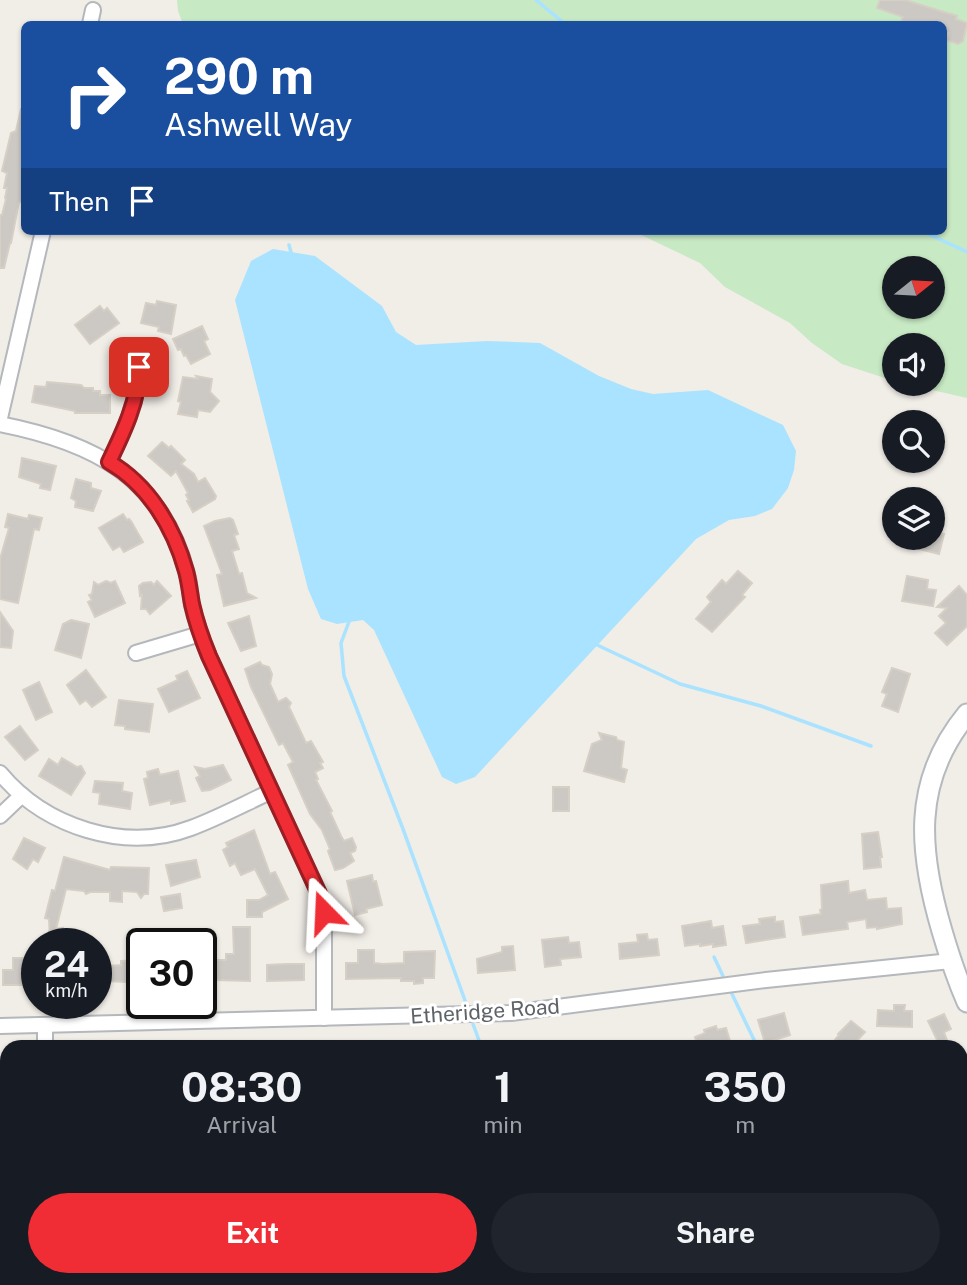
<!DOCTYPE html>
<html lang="en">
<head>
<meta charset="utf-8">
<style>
  :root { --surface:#171b24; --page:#20242c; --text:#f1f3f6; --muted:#9ea1a6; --accent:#f02d34 }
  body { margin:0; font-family:"Public Sans",sans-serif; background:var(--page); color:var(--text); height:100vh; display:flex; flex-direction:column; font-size:26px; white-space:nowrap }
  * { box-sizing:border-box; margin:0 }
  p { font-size:23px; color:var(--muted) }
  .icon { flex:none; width:38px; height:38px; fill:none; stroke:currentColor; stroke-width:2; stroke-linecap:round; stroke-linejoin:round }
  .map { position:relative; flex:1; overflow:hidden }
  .panel { position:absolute; left:0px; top:1040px; width:968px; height:247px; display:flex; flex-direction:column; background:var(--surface); border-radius:21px 21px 0 0; box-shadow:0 2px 5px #0004 }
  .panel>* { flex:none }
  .hud { position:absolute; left:21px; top:21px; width:926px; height:214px; border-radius:10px; box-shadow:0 2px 5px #0004; background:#1a4fa0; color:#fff; overflow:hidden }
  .needle { width:46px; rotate:72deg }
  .controls { position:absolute; left:882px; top:256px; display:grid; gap:14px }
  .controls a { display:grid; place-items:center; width:63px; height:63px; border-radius:50%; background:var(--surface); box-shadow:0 2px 5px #0004; font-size:35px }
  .speed { position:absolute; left:21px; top:928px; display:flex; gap:14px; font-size:35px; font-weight:700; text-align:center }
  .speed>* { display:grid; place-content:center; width:91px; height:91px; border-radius:50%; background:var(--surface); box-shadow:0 2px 5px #0004; line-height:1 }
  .speed small { font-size:18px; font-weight:400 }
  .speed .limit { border:4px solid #111; border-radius:10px; background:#fff; color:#111 }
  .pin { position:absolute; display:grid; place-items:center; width:60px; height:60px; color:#fff; margin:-30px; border-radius:14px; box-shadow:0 4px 10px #0006 }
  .me { position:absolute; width:77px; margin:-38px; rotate:339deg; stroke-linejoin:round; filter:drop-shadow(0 0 5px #0008) }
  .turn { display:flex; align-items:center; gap:24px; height:147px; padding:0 28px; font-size:32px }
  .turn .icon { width:91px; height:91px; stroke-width:2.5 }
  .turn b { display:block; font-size:49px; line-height:60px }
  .then { display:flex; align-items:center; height:66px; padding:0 28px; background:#0003; gap:14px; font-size:26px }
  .eta { display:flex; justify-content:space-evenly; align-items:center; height:119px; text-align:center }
  .eta b { font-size:42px; font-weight:700; line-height:49px }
  .primary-button { display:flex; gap:14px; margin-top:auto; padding:14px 28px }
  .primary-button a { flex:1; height:80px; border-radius:42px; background:var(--accent); color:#fff; font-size:28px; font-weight:700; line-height:80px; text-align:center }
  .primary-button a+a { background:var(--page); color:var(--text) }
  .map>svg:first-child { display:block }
</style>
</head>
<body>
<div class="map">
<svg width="967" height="1285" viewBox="0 0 967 1285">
  <rect width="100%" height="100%" fill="#f1ede7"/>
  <path fill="#c7e9c3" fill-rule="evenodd" d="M177 0H967V398L902 383H933V345H894V381L842 364 812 343 790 323 725 287 700 263 633 231H943V24H183L178 11ZM894 268H933V306H894Z"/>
  <path fill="#a9e3ff" d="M273 249 315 256 382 306 396 332 416 345 487 341 540 343 599 376 631 389 653 394 708 390 783 425 796 451 794 470 788 488 772 509 755 516 729 520 696 539 475 777 456 784 442 777 374 630 363 620 337 624 321 619 308 589 235 300 251 261Z"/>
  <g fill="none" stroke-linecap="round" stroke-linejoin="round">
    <g stroke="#a9e3ff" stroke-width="3.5">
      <path d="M536 0 565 24"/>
      <path d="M922 231 967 252"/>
      <path d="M289 245 292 256"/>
      <path d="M350 619 341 643 344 676 403 829 467 1006"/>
      <path d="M595 644 680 684 761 706 871 746"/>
      <path d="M714 957 723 976"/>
      <path d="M732 994 757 1046"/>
      <path d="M473 1024 481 1046"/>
      <path d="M961 1213 967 1211"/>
      <path d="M523 1279 524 1285"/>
      <path d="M868 1279 871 1285"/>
      <path d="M735 1285 754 1279"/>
    </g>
  </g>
  <g fill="#ccc8c3" stroke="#d6cfc5" stroke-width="2">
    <path d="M880 0H905L957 16 956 19 967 23 963 41 958 44 946 40 949 33 943 31V24H900L903 17 877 8Z"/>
    <path d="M21 109H24V188L21 202H19L11 243H10L4 268H0V215H2L6 199 5 198 7 188H4L7 173 2 171 11 133 16 131Z"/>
    <path d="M157 301 176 305 171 334 158 331 159 327 141 323 146 303 156 305Z"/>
    <path d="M100 306 104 311 107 308 119 323 90 344 75 325Z"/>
    <path d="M202 326 208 339 204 341 210 354 191 364 186 355 184 356 181 349 178 350 173 339Z"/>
    <path d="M196 376 212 379 210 392 219 401 210 412 198 410 197 417 178 414 181 402 178 401 183 377 198 379Z"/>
    <path d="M47 382 81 385 84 388H93V391H100V395H110V413H75V411L32 402 35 386 46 387Z"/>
    <path d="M162 442 169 448 171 446 185 460 181 464 194 474 198 482 205 478 216 496 215 499 193 512 187 501 189 500 186 495 188 493 176 471 171 476 148 456Z"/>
    <path d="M22 458 56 466 50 490 40 488 41 484 19 477Z"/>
    <path d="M76 479 91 483V488L101 491 93 511 75 507 76 501 71 498Z"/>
    <path d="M8 514 28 519 29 515 42 518 39 530 34 529 18 603 0 599V559L9 528 5 527Z"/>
    <path d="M123 514 127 520 129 519 131 521 143 542 124 552 120 546 113 550 99 528Z"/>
    <path d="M230 518 233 520 238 534 234 535 239 549 232 551 239 574 242 573 247 593 256 598 224 606 217 575 222 574 204 526 215 521Z"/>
    <path d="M933 531 944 534 939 554 919 549 922 537H933Z"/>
    <path d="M738 571 752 583 742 595 745 597 712 632 696 619 711 602 707 597 722 580 726 584Z"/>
    <path d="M907 576 928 580 927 589 936 590 933 606 902 601Z"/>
    <path d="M106 581 111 583 115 581 125 603 95 617 88 602 92 600 89 595 92 594 94 582 98 585Z"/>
    <path d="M157 581 171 596 150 614 146 609H141L142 595 140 596 139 586 143 583 151 582 154 585Z"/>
    <path d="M959 586 967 595V626L947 645 935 633 946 623 939 616 947 608 937 607Z"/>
    <path d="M0 612 13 631 11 648 0 647Z"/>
    <path d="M249 616 256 646 241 651 228 623Z"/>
    <path d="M71 620 89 624 81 658 55 650 63 624Z"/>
    <path d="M260 662 262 665 269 667 272 674 270 684 278 702 286 698 291 703 289 707 306 743 311 741 323 762 320 763 323 768 315 772 318 779 316 780 332 811 330 812 341 836 344 841 352 838 356 847 355 851 350 853 354 861 343 868 335 870 328 851 330 849 322 830 310 814 288 765 293 762 283 743 279 745 251 687 245 669Z"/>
    <path d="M892 668 910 674 898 712 882 706 887 694 882 692Z"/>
    <path d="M86 670 106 697 92 707 86 700 80 704 67 685Z"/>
    <path d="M187 671 200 698 169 712 158 689 178 680 176 676Z"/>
    <path d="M39 682 52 712 36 720 23 690Z"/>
    <path d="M119 700 153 704 149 732 125 729V726L115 725Z"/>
    <path d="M20 726 38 750 25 760 5 737Z"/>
    <path d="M599 733 616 737 617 740 624 742 621 768 627 770 624 782 584 771 592 744 602 740Z"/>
    <path d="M62 758 77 767 81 766 85 773 71 795 39 776 49 759 58 765Z"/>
    <path d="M223 765 231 780 210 790 202 791 196 778 200 776 195 767 205 769Z"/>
    <path d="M158 769 160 775 178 771 185 801 171 804V800L150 805 144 779 148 778 147 772Z"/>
    <path d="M95 781 123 783 122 791 132 793 130 809 99 804 100 793 93 792Z"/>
    <rect x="553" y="787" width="16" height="24"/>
    <path d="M254 830 270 874 275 872 288 899 262 912V917H247V900H259L268 895 255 869 241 875 235 863 230 866 223 850 228 847 226 843Z"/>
    <path d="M878 832 882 857H880L881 867 864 869 862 834Z"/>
    <path d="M24 838 45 848 38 862 33 859 27 869 13 859Z"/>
    <path d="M64 857 110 870 111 867 149 868 148 894H144L141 898 137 892 122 891V902L110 901V892H90L86 894 84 891 66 889 56 929 63 928 64 941 50 942 49 919 45 918 52 890 55 891Z"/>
    <path d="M196 860 200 877 171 886 166 865Z"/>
    <path d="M372 875 373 882 376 881 382 905 366 909 367 912 355 915 347 881Z"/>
    <path d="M848 881 849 893 865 890 867 900 886 898 887 909 901 908 902 924 877 929V927L867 928 866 919 847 922 848 929 803 935 800 917 821 914 820 910 822 909 821 885Z"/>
    <path d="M180 894 182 908 164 911 161 897Z"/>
    <path d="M775 917V922L783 921 785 937 746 943 743 926 760 924 759 919Z"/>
    <path d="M711 921 712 928 723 926 726 945 713 947V944L700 946V944L685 946 682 926Z"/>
    <path d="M233 927H250V981L215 980V960H226V954H234Z"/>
    <path d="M647 934 648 940 657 939 659 955 620 959 619 944 638 942 637 935Z"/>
    <path d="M568 937 569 943 579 942 581 957 560 959 561 965 545 967 542 940Z"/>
    <path d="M513 946 515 970 478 973 477 959 502 952V947Z"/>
    <path d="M358 950H374V963L383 964 404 963V952L435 951 434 978H423V983L414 984V981H401V978L346 979V963H358Z"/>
    <path d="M13 958H28V969H37V985H3V970H13Z"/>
    <path d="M142 960V983L109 981V966L121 965V961Z"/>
    <path d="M287 964H304V980L267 981V965Z"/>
    <path d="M894 1005H905L904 1011H912V1027L877 1026 878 1010 894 1011Z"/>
    <path d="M784 1013 790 1035 765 1043 758 1020Z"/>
    <path d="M944 1014 951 1029 944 1032 949 1046H940L928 1021Z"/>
    <path d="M851 1021 865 1032 852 1046H830L839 1035 838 1034Z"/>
    <path d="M716 1026 717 1030 726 1028 730 1041 712 1046H698L695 1037 705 1033 704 1030Z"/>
  </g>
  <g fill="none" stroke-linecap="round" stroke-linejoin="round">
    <g stroke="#b4b8bc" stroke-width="18">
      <g id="street">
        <path d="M90 24 93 10"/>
        <path d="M0 418 43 231"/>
        <path d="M0 424C92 442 162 476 187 574 190 584 190 595 192 605 196 623 202 639 209 656L321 898 324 912V1018"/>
        <path d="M109 462C123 433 139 400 139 367"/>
        <path d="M136 653 200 634"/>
        <path d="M0 773C45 827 124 853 191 828 218 818 244 804 270 792"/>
        <path d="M0 816 22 795"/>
        <path d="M45 1025V1046"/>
        <path d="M0 1026 511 1013 766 980 951 961"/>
        <path d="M961 1140 967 1138"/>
        <path d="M0 1209 7 1210"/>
        <path d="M437 1279 438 1285"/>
        <path d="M47 1285V1279"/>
      </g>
    </g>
    <g stroke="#b5babf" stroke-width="23">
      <path id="secondary" d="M967 714C911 782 919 853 942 931 949 955 957 979 967 1002"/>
    </g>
    <use href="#street" stroke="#fff" stroke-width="14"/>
    <use href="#secondary" stroke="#fff" stroke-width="19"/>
  </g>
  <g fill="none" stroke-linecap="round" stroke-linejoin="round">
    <g stroke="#9c1d22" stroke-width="18">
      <path id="route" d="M139 367C139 400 123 433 109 462 149 485 174 528 186 571 189 582 190 593 192 604 196 622 202 639 209 656L321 898 324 912"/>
    </g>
    <use href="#route" stroke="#f02d34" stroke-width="12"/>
  </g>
  <g text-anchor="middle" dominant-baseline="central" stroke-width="6" stroke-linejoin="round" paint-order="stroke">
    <g font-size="21" fill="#5e6368" stroke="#fff">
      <text transform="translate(485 1011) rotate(-4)">Etheridge Road</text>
    </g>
  </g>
</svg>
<div class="controls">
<a><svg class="needle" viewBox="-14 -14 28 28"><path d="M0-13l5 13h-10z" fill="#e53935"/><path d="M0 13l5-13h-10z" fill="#9ea1a6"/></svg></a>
<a><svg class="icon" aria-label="sound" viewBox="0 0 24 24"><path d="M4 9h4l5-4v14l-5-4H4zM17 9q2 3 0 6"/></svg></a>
<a><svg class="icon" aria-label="search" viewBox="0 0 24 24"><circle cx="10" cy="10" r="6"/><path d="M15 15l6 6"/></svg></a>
<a><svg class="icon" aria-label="layers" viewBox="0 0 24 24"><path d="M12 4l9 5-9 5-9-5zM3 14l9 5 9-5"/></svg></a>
</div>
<div class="speed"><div>24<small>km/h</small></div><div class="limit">30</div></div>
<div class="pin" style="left:139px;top:367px;background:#d93025"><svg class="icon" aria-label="arrive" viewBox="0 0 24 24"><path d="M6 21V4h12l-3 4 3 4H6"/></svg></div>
<svg class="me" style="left:324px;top:912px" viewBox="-20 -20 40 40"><path d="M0-17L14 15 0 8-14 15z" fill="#f02d34" stroke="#fff" stroke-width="4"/></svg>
<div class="hud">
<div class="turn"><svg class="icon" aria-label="right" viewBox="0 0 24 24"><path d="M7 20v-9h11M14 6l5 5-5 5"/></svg><div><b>290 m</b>Ashwell Way</div></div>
<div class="then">Then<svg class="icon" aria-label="arrive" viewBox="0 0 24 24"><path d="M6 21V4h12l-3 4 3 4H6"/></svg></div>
</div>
<section class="panel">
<div class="eta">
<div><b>08:30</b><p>Arrival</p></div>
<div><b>1</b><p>min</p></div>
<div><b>350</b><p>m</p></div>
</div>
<div class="primary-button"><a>Exit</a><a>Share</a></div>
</section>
</div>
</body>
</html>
